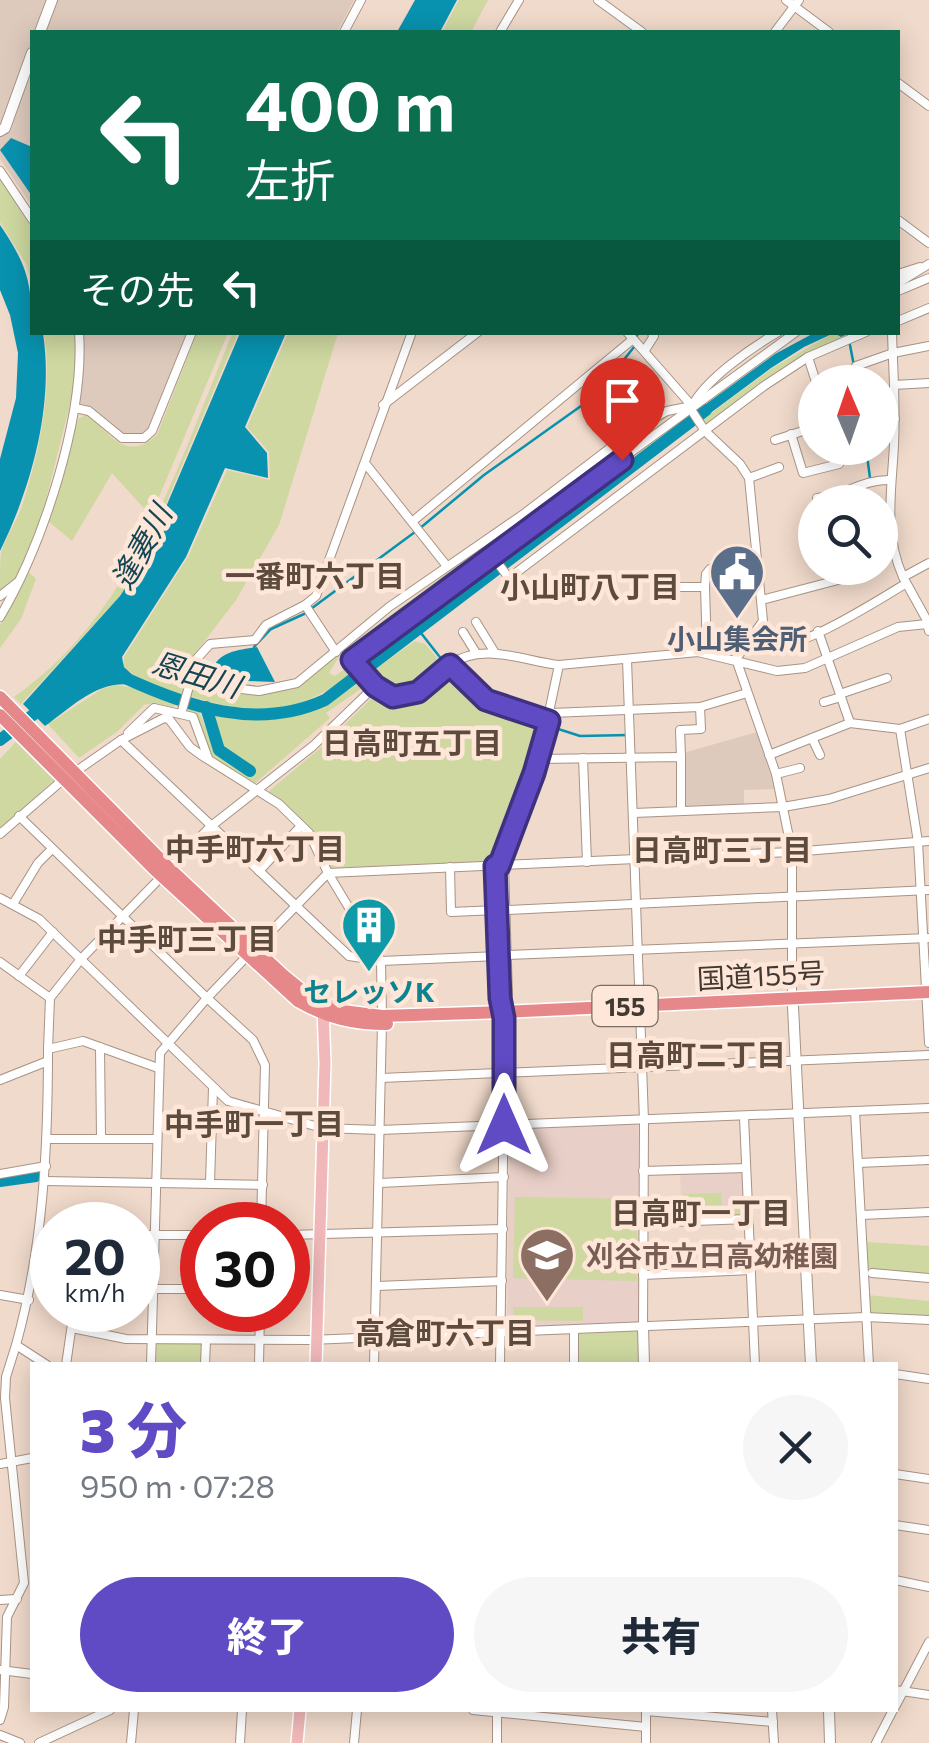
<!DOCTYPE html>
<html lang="ja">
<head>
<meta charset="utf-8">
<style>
  :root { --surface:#fff; --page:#f6f6f7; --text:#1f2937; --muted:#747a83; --accent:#614bc4 }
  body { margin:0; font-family:Commissioner,"Noto Sans JP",sans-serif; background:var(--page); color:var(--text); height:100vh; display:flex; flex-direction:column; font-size:38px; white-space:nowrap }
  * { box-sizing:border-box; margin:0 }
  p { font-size:32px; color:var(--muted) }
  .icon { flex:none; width:55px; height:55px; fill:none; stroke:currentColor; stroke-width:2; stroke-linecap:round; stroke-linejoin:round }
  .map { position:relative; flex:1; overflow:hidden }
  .panel { position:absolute; left:30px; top:1362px; width:868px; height:350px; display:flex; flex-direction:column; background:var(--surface); border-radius:0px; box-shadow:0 5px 25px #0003 }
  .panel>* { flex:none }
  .guide { position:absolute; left:30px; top:30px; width:870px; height:305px; border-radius:0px; box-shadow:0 5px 25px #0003; background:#0b6e4f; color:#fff; overflow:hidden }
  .needle { width:65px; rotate:358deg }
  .tools { position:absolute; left:798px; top:365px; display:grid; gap:20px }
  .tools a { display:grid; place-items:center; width:100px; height:100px; border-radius:50%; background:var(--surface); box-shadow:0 5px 25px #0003; font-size:50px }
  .speed { position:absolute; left:30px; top:1202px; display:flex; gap:20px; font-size:50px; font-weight:700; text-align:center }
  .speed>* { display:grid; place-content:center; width:130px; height:130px; border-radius:50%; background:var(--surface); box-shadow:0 5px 25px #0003; line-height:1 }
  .speed small { font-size:25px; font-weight:400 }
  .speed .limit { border:15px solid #d22; background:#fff; color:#111 }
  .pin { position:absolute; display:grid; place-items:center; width:85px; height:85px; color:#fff; margin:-102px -42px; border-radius:50% 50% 50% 0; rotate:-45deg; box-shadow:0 0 10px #0007 }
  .pin .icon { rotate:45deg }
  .me { position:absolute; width:110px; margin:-55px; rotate:0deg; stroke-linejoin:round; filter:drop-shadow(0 0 8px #0008) }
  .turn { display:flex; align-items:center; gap:35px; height:210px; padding:0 50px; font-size:45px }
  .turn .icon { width:130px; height:130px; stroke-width:2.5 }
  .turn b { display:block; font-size:70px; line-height:85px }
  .then { display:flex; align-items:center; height:95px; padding:0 50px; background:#0003; gap:20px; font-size:38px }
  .round { display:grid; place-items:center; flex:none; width:105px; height:105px; border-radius:52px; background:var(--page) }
  .summary { display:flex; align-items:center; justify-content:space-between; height:170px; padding:0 50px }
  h1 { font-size:60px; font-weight:800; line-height:75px; color:var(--accent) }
  .cta { display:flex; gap:20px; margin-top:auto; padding:20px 50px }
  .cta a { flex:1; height:115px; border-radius:60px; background:var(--accent); color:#fff; font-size:40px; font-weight:800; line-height:115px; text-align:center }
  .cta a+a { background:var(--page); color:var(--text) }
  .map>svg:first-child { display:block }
</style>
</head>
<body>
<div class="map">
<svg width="929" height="1743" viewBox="0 0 929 1743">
  <rect width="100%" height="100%" fill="#f0dacb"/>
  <g fill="#decabd">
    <path d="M0 0H47L36 32H32V42L0 126Z"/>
    <path d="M56 0H354L337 32H44Z"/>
    <path d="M32 66V206L0 159V137L11 131Z"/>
    <path d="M84 333H187L150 426 141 435 123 434 91 407 79 403Z"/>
    <path d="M757 732 775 789 744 790V804L685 806 683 753Z"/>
  </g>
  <g fill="#e8cfc7">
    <path d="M638 1124 640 1323 507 1328 509 1130Z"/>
    <path d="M740 1171 743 1173 745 1214 682 1219 680 1173Z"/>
  </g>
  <g fill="#ced8a0">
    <path d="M459 0H488L471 32H442Z"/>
    <path d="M0 177 32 224V284L26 264 0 222Z"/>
    <path d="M233 332 238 333 142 560 120 596 21 704 14 697C137 611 177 464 233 332Z"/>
    <path d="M44 333H76L75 384 43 512 22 567 14 581 0 592C0 580 0 564 1 553 6 536 18 520 23 503 40 449 53 389 44 333Z"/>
    <path d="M197 333H228L151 516 112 473 72 541 47 520 78 419 87 414C111 434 125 463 157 435Z"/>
    <path d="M288 333H338L279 525 236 600 177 677 185 684 181 695 141 682 124 666V657L188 557 227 470 270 480 269 452 247 427Z"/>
    <path d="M834 333 841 338 851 333H860L823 348 706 428 701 421 771 369Z"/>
    <path d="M681 407 340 655 329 673 335 676 350 665 356 671C296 715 260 718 190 696L192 688C222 697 266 688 298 684L638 431Z"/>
    <path d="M690 412 502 559 499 556Z"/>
    <path d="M493 561 495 565 365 667 362 664Z"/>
    <path d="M29 572 36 579 21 619 0 648V625Z"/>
    <path d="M415 641 425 644 476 703 543 727 528 779 494 861 331 868C317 838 301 810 269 796V791L324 745 373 697 380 694 379 684 368 674Z"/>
    <path d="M364 679 368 684 326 713 330 718 253 785C218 764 206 759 197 717L185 712 186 706 198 709 215 751 251 777 254 771C225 751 217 748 209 712 273 729 312 718 364 679Z"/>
    <path d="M115 685 142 689 178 701 173 707 152 703 144 705 118 731 79 758 48 724 102 689Z"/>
    <path d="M16 742 54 780 0 829V759Z"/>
    <path d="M721 1193 722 1208H741L742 1214 685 1217 684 1194Z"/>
    <path d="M515 1197 637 1199V1281L513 1278Z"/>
    <path d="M866 1242 929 1246V1276L867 1270Z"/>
    <path d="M868 1295 929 1301V1316L871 1313Z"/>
    <path d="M513 1307H583V1321L513 1320Z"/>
    <path d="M640 1331V1365H578V1334Z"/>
    <path d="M157 1343 202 1344 201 1365H156Z"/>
  </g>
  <g fill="#0892af">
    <path d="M415 0H457L440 32H397Z"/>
    <path d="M11 138 32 147V196L0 150Z"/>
    <path d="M0 225C28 266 32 284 32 332L43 333C54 405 32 486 0 551V459L16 398 18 353 10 315 0 290Z"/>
    <path d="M240 333H286L245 427 267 453 268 478 225 468 186 557 122 657 124 667 138 680 134 685C98 679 73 706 45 726L23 704 120 596 143 561Z"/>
    <path d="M814 333H850L841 337 834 333 804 347 771 368 701 420 695 412 775 354Z"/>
    <path d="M257 647 275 682 245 681 212 671C218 651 238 650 257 647Z"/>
  </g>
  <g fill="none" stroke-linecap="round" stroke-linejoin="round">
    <g stroke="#0892af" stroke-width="2.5">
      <path d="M850 345 854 366"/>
      <path d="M866 448 870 478"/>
      <path d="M417 628 465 689 487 706 580 736 629 735"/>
      <path d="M254 647 271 629 304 614 419 529 484 475 595 396 634 347 638 332"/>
      <path d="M198 681 212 671"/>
    </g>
    <g stroke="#0892af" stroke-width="12">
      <path d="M123 677C188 707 257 731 325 700L706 410"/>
      <path d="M206 707 219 750 250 771"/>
      <path d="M0 740 46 705"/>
      <path d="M0 1181 36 1176"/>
    </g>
    <g stroke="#a89385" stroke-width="10">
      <g id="street">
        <path d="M598 0 642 32"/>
        <path d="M786 0 829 32"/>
        <path d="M344 32 361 0"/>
        <path d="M500 32 519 0"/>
        <path d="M775 32 799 0"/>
        <path d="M898 83 929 106"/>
        <path d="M0 171 32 219"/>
        <path d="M898 220 929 243"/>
        <path d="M898 274 920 267"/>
        <path d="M898 283 929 264"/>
        <path d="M898 291 929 278"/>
        <path d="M898 321 929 308"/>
        <path d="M627 332 692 406"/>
        <path d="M892 332C893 369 896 407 894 444 892 490 883 532 903 577"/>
        <path d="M645 350 654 336 651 332"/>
        <path d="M808 357 816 382"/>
        <path d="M857 382 856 366 893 353 929 346"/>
        <path d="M894 385 929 383"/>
        <path d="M383 405 478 332"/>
        <path d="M75 408 89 411 122 438H144L152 431 192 332"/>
        <path d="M690 408 705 431 740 464 749 478 763 621 736 659"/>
        <path d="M880 413 895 419"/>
        <path d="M791 434 803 473 839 464 834 448"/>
        <path d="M775 440 815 427"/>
        <path d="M365 463 446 565"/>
        <path d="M749 478 779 467"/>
        <path d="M817 498C845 496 863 479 891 480"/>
        <path d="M413 521 632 340"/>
        <path d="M491 554 509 578 764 386 808 357 866 332"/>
        <path d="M929 563 903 577 929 624"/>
        <path d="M670 587H705L707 653"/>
        <path d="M705 587 706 574 710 569 729 573H760"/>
        <path d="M0 596 18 582"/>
        <path d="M762 600 838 580 836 568"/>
        <path d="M305 605 316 596 412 332"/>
        <path d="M0 617C43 544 85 417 79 332"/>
        <path d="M476 622 495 653"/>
        <path d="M818 631 850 723"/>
        <path d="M463 632 476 653"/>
        <path d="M755 634C764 637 776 642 786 643 807 645 884 597 905 584"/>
        <path d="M736 659 776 774 792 852V1001"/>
        <path d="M627 660 644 1120 643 1327"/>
        <path d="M450 665C481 641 524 661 559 665"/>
        <path d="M190 683 259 691 297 683 389 607 525 513 639 426 667 411 692 406C706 379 751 348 778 332"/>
        <path d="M840 694 887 678"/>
        <path d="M824 702 841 697"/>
        <path d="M551 713 700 707 747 693"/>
        <path d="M181 714 190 683 184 673 210 644 255 640 266 625 305 605 336 652"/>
        <path d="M929 719 900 729 918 842 929 1043"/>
        <path d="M549 721 486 700 450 665 419 692 393 697 375 686 352 660 491 554 796 332"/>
        <path d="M128 733 154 708 193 717 208 758"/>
        <path d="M812 738 820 755"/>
        <path d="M121 740 349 956 381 961 499 956"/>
        <path d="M769 755 850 723 900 729"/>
        <path d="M681 757 680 730 701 729 700 707"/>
        <path d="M583 758 587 862"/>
        <path d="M539 759 681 757V810"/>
        <path d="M75 772 121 740 164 718 169 719 190 747 201 755 279 804 309 833 328 873 381 961 382 1016"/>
        <path d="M776 774 800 768"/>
        <path d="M634 813 783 807 829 799 929 768"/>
        <path d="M19 816 207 998 160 1053 151 1365"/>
        <path d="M0 834 58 784 60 775"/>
        <path d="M495 865 500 996 505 1024 500 1365"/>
        <path d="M499 865 539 759 559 665 698 652 777 671 805 668 898 627 927 624 929 631"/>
        <path d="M504 865 508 996 505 1008"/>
        <path d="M450 867 451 912 497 910"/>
        <path d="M259 871 301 826"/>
        <path d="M0 898 39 919 228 1101 322 1128 380 1130 929 1108"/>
        <path d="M13 904 38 863 52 849"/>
        <path d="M506 910 929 890"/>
        <path d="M255 948 328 873 792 852 929 841"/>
        <path d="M248 955 207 998 253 1040 265 1065 261 1225"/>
        <path d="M507 955 929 938"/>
        <path d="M0 962 50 998"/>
        <path d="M19 976 53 932"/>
        <path d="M100 1047 101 1138"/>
        <path d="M158 1068 83 1041 48 1049 50 998 81 959 210 827 313 746 375 686"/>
        <path d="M381 1078 929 1055"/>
        <path d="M0 1080 48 1061"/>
        <path d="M855 1111 869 1365"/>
        <path d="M744 1117 755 1365"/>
        <path d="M47 1139H157"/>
        <path d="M858 1163 929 1160"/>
        <path d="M643 1171 746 1168"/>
        <path d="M0 1174 46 1166"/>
        <path d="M45 1181 263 1185"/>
        <path d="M210 1183 213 1088"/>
        <path d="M380 1183 504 1177"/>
        <path d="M861 1215 929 1212"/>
        <path d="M643 1223 748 1219"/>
        <path d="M138 1235H202"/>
        <path d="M288 1235 503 1229"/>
        <path d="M872 1273 929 1278"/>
        <path d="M643 1275 751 1270"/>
        <path d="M377 1286 502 1281"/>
        <path d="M153 1289H202"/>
        <path d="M0 1295 29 1300"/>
        <path d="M72 1328 126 1339 310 1340 866 1317 929 1320"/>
        <path d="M16 1345C43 1248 48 1150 48 1049"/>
        <path d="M66 1365 74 1310"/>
        <path d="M205 1365 206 1340"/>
        <path d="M259 1365 260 1310"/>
        <path d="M374 1365 382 1024"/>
        <path d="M574 1365V1329"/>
        <path d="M895 1374 929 1379"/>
        <path d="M0 1464 32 1458"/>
        <path d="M895 1474 929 1479"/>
        <path d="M895 1525 929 1530"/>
        <path d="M895 1580 929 1587"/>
        <path d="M0 1600 17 1599"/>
        <path d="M0 1670 32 1674"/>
        <path d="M895 1690 929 1695"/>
        <path d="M895 1707 929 1642"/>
        <path d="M473 1710 646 1727"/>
        <path d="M497 1710V1743"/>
        <path d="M646 1710V1743"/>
        <path d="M772 1710 774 1743"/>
        <path d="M646 1711 773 1722"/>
        <path d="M0 1720 4 1707 7 1617 24 1583 5 1398 6 1377 16 1345 47 1365"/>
        <path d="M0 1735 20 1743"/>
        <path d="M39 1743 110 1710"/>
        <path d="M131 1743 134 1710"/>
        <path d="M240 1743 242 1710"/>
        <path d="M354 1743 357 1710"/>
        <path d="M876 1743 893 1710"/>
      </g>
    </g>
    <g stroke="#a89385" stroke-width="12">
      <g id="secondary">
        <path d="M40 32 52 0"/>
        <path d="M0 131 5 128 32 53"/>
        <path d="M793 1007 811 1365"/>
        <path d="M643 1327 644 1365"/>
        <path d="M829 1710 830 1743"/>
      </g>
    </g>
    <g stroke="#fff" stroke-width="14">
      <g id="primary">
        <path d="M316 1365 325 1063 323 1008"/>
        <path d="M297 1743 300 1710"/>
      </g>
    </g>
    <g stroke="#fff" stroke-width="15">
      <g id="highway">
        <path d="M0 697 170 869 283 975 310 997 343 1011 382 1016 504 1012 929 992"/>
        <path d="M0 715 154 869 298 1001C328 1018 353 1024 387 1024"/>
      </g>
    </g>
    <use href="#street" stroke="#fff" stroke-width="8"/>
    <use href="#secondary" stroke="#fff" stroke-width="10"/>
    <use href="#primary" stroke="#f0b8b9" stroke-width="11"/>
    <use href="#highway" stroke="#e6888a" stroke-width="12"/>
  </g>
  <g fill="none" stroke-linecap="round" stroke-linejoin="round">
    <g stroke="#3f317f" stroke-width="25">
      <path id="route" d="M504 1125V1018L500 998 495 866H499L534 773 549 721 486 700 450 665 418 692 393 697 375 686 352 660 622 460"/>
    </g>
    <use href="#route" stroke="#614bc4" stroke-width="18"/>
  </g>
  <defs>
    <g id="civic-pin" transform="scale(2.875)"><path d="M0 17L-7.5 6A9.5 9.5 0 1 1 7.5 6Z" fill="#5c6f8a" stroke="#fee7d8"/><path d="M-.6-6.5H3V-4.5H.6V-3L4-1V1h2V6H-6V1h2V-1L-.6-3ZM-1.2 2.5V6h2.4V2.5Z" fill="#fff"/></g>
    <g id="building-pin" transform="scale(2.875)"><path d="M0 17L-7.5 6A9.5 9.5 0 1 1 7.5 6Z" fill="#0f9aa8" stroke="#fee7d8"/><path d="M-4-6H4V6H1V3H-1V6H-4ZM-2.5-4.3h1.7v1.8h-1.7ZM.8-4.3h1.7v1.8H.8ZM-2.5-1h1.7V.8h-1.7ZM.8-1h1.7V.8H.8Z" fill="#fff"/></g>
    <g id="school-pin" transform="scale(2.875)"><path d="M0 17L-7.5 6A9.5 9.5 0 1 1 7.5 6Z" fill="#8d6e63" stroke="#fee7d8"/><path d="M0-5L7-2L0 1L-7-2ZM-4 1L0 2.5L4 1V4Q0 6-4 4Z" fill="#fff"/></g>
  </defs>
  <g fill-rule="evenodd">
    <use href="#civic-pin" x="737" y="572"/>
    <use href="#building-pin" x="369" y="925"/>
    <use href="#school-pin" x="547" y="1255"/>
  </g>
  <g text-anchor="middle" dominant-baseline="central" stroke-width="9" stroke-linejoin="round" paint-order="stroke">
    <rect fill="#fee7d8" stroke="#7a6d64" stroke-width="2.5" x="592.5" y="986" width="65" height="40" rx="8"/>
    <g font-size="25" font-weight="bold" fill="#423933">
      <text x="625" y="1006">155</text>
    </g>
    <g font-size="28" font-weight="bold" fill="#4e5e75" stroke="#fee7d8">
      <text x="737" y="638">小山集会所</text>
    </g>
    <g font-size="28" fill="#423933" stroke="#fee7d8">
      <text transform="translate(761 975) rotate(-3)">国道155号</text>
    </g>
    <g font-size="28" font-weight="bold" fill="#0d838f" stroke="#fee7d8">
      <text x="369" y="991">セレッソK</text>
    </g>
    <g font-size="28" font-weight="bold" fill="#785e54" stroke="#fee7d8" text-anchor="start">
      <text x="586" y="1255">刈谷市立日高幼稚園</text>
    </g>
    <g font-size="30" font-style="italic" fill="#154653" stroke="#fee7d8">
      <text transform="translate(140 546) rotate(-61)">逢妻川</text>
      <text transform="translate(197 673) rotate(17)">恩田川</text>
    </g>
    <g font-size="30" font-weight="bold" fill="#5d4b3e" stroke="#fee7d8">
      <text x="315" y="574">一番町六丁目</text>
      <text x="590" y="585">小山町八丁目</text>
      <text x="412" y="741">日高町五丁目</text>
      <text x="255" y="847">中手町六丁目</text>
      <text x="722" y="848">日高町三丁目</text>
      <text x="187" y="937">中手町三丁目</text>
      <text x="696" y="1053">日高町二丁目</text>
      <text x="254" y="1122">中手町一丁目</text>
      <text x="701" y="1211">日高町一丁目</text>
      <text x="445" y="1331">高倉町六丁目</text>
    </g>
  </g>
</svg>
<div class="tools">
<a><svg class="needle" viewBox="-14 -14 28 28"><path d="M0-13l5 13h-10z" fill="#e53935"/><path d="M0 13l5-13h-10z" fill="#747a83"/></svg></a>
<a><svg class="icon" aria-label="search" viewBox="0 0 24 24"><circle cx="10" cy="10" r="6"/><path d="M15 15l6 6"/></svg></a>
</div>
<div class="speed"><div>20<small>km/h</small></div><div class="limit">30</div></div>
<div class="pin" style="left:622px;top:460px;background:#d93025"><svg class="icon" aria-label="arrive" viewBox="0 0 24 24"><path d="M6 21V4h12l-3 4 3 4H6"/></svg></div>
<svg class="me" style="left:504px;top:1125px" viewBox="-20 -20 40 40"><path d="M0-17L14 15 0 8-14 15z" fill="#614bc4" stroke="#fff" stroke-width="4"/></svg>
<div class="guide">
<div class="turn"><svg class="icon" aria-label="left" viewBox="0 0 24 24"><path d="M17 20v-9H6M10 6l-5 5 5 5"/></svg><div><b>400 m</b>左折</div></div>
<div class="then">その先<svg class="icon" aria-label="left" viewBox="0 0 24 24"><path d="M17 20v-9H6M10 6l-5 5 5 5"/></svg></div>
</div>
<section class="panel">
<div class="summary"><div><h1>3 分</h1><p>950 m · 07:28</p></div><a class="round"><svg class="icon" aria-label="close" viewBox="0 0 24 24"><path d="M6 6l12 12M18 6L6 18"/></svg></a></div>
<div class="cta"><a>終了</a><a>共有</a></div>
</section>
</div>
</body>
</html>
